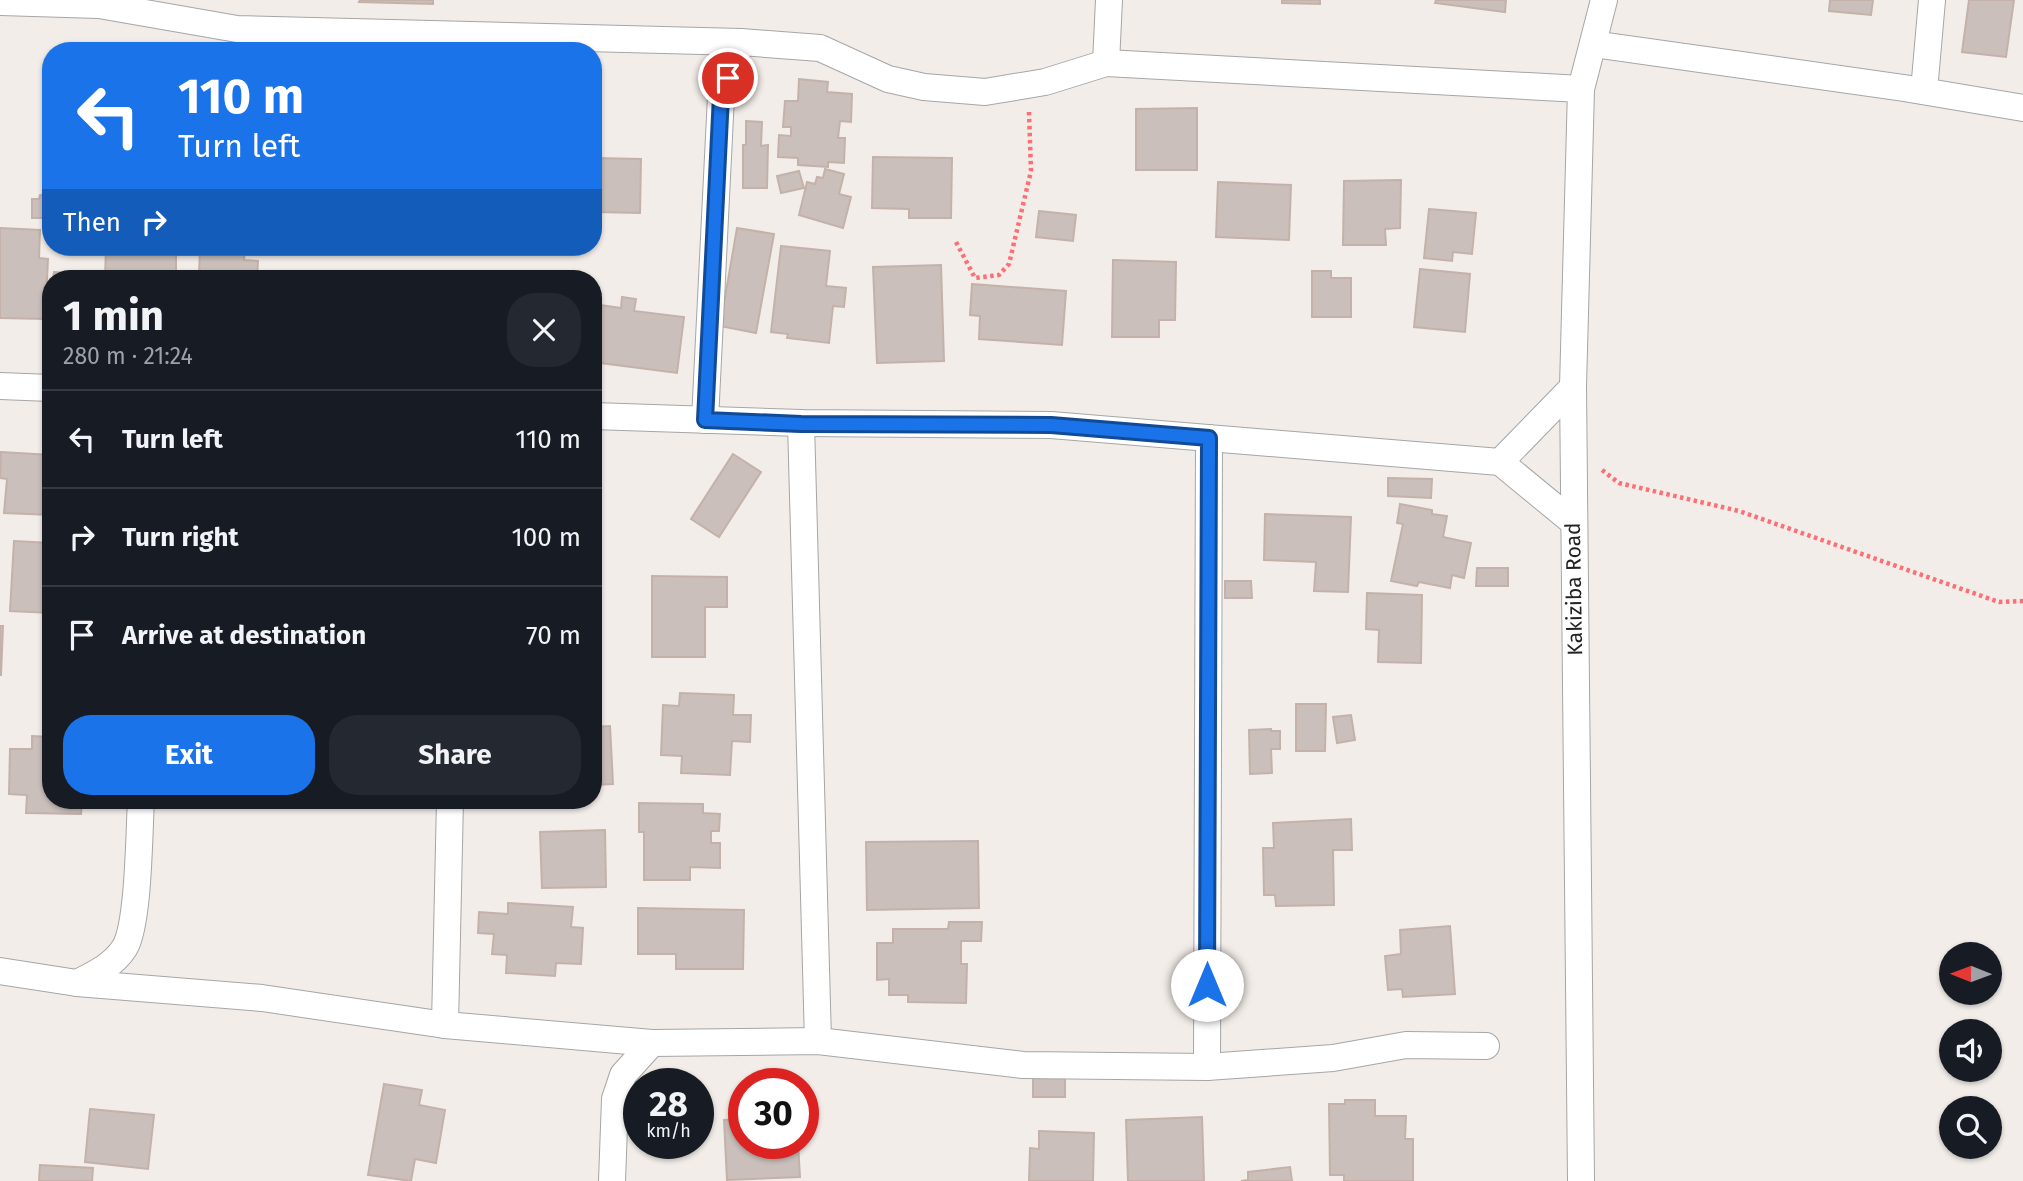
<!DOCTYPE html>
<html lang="en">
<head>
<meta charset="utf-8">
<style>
  :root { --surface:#171b24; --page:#242831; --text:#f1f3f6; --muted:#9ea1a6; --line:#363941; --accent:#1a73e8 }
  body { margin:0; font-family:"Fira Sans",sans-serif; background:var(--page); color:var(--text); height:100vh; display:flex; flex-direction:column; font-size:26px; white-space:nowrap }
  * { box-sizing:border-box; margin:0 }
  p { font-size:23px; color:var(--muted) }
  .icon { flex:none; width:38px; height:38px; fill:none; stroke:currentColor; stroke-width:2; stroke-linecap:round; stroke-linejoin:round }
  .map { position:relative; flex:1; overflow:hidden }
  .side { position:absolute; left:42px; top:270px; width:560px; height:539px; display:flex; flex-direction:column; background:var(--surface); border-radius:28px; box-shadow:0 2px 5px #0004 }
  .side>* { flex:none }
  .guide { position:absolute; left:42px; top:42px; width:560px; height:214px; border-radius:28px; box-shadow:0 2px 5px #0004; background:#1a73e8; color:#fff; overflow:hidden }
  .needle { width:46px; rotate:271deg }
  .tools { position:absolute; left:1939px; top:942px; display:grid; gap:14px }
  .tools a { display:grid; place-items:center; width:63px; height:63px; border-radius:50%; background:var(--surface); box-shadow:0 2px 5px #0004; font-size:35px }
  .speed { position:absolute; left:623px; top:1068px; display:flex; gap:14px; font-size:35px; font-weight:700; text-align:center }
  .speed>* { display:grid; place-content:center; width:91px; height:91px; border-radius:50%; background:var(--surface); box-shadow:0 2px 5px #0004; line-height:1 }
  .speed small { font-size:18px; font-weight:400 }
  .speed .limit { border:10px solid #d22; background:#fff; color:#111 }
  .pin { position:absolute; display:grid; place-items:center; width:60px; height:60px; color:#fff; margin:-30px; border:4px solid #fff; border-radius:50%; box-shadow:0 2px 7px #0007 }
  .me { position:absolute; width:77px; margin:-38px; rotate:0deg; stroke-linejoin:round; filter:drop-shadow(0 0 5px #0008) }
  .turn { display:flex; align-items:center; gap:24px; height:147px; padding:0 21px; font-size:32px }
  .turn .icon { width:91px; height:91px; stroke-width:2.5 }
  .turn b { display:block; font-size:49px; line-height:60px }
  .then { display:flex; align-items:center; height:66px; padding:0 21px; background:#0003; gap:14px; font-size:26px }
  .round { display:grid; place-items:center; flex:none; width:74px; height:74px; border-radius:28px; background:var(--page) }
  .summary { display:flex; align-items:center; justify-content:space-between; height:119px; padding:0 21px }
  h1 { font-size:42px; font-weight:700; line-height:52px }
  .action { display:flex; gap:14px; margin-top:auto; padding:14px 21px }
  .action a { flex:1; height:80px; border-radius:28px; background:var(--accent); color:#fff; font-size:28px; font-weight:700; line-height:80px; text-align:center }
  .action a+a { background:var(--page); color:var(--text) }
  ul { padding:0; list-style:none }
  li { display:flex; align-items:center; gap:21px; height:98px; padding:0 21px; border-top:2px solid var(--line) }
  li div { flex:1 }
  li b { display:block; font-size:26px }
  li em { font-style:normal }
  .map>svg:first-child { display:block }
</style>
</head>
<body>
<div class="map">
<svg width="2023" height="1181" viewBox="0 0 2023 1181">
  <rect width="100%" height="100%" fill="#f2ede8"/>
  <g fill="#cabfbb" stroke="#c4b2aa" stroke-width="2">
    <path d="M360 0H433V4L359 2Z"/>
    <path d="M1282 0H1320V4L1282 3Z"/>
    <path d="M1436 0H1506L1505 12 1435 3Z"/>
    <path d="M1830 0H1873L1871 15 1829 11Z"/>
    <path d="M1969 0H2014L2006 57 1962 52Z"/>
    <path d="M799 79 828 82 827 92 852 94 851 122 840 121 838 138H845L844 163 828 162V167L798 165V158L778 157 779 135 791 136V127H783L785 101H798Z"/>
    <path d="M1197 108V170H1136V109Z"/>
    <path d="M746 121 762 122 761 146 768 145 767 188H743V145H746Z"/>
    <path d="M873 157 952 158 951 218H909V209L872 208Z"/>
    <path d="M596 158 641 159 640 213 595 212Z"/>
    <path d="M825 169 844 174 839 194 851 197 843 228 799 215 807 182 815 184 817 177 823 178Z"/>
    <path d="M799 171 804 188 781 193 777 176Z"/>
    <path d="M1401 180 1400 228 1385 229 1386 245H1343L1344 181Z"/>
    <path d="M1218 182 1291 185 1289 240 1216 237Z"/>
    <path d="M40 195 51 196V225L43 224V218H32V199H39Z"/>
    <path d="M1429 209 1476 213 1472 254 1453 252 1452 261 1424 258Z"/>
    <path d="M1039 211 1076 215 1073 241 1036 237Z"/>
    <path d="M0 228 40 230 39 258 48 259 45 319 0 318Z"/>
    <path d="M737 228 774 234 756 333 720 326Z"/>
    <path d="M781 246 830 251 826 286 846 288 844 307 833 306 829 343 787 338 788 334 771 332Z"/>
    <path d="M106 247H176V278H105Z"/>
    <path d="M200 247H245L244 260 258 261 257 278H188V276H199Z"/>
    <path d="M1113 260 1176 262 1175 320H1159V337H1112Z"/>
    <path d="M941 265 944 361 877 363 873 267Z"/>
    <path d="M1420 269 1470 274 1465 332 1414 327Z"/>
    <path d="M1312 271H1331V278H1351V317H1312Z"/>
    <path d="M54 272 81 274V278H53Z"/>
    <path d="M972 284 1066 291 1062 345 979 339 980 316 970 315Z"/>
    <path d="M622 297 636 299 634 311 684 317 677 373 593 362V304L621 308Z"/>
    <path d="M51 309V349L47 348Z"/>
    <path d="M1 452 51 455V515L4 513 7 479 0 478Z"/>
    <path d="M733 454 761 472 719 537 691 519Z"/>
    <path d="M1388 478 1432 479 1431 498 1388 496Z"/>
    <path d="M1400 504 1432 510V514L1447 516 1443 537 1471 543 1464 578 1452 575 1450 588 1419 582 1417 586 1391 581 1403 524 1397 523Z"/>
    <path d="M1265 514 1351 517 1348 592 1314 591 1316 562 1264 560Z"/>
    <path d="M14 541 51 543V613L10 611Z"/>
    <path d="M1477 568H1508V586H1476Z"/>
    <path d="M652 576 727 577V607H705V657H652Z"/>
    <path d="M1225 581H1251L1252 598H1225Z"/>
    <path d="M1367 593 1422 595 1421 663 1378 662 1379 630 1366 629Z"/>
    <path d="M593 599H601L596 660H593Z"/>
    <path d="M0 626H3L1 675H0Z"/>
    <path d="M680 693 734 695 733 715H751L750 742 732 741 730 775 681 773 682 756 661 755 663 705 679 706Z"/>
    <path d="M1296 704H1326L1325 751H1296Z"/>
    <path d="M1351 715 1355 740 1337 743 1333 717Z"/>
    <path d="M610 726 613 784 593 785V727Z"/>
    <path d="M1271 729V731H1280V749H1271L1272 773 1250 774 1249 730Z"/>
    <path d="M32 736 51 737V800H82L81 814 26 813 27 795 9 794 10 749H32Z"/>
    <path d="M639 803 703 804V813L720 814 719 831H711V843H720V868L690 867V880H644V832H639Z"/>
    <path d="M1351 819 1352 850H1333L1334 905 1276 906 1275 895H1264L1263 848H1274L1273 823Z"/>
    <path d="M605 830 606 887 542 888 540 832Z"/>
    <path d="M978 841 979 908 867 910 866 842Z"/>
    <path d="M508 903 573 907 571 927 583 928 581 964 556 963 555 976 506 973 507 955 492 954 494 934 478 933 479 912 508 914Z"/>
    <path d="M638 908 744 910 743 969H676V954H638Z"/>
    <path d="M949 922H982L981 941H961V964H967L966 1003 908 1002V995H889V979L877 980V943H893V929H948Z"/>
    <path d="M1450 926 1455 994 1403 997 1402 989 1388 990 1385 956 1401 954 1400 930Z"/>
    <rect x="1033" y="1077" width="32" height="20"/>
    <path d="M384 1084 422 1090 419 1105 445 1110 436 1163 415 1159 411 1181 368 1175Z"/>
    <path d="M1345 1100H1375V1116H1406L1405 1139H1413V1181H1344V1175H1330L1329 1104H1345Z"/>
    <path d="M90 1109 154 1115 148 1169 85 1162Z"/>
    <path d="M1202 1117 1204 1181H1128L1126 1120Z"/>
    <path d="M744 1119V1143H798L800 1177 727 1180 724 1120Z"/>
    <path d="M1039 1131 1094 1133 1093 1181H1029L1030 1148 1039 1149Z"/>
    <path d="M40 1165 93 1168 92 1181H39Z"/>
    <path d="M1290 1167 1292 1181H1241L1248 1180V1172Z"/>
  </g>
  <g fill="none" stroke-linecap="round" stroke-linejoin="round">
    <g stroke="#a6a6a6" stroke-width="28">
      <g id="street">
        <path d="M0 2 99 5 237 29 741 42 820 48 888 79 924 87 985 92 1045 82 1106 63 1581 89"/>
        <path d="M1593 44 1904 88 2023 108"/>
        <path d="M1106 63 1109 0"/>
        <path d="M1924 91 1932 0"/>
        <path d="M0 386 51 388"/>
        <path d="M593 416 801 423 1051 425 1500 462 1573 522"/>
        <path d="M705 420 721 96 741 42"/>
        <path d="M801 423 818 1041"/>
        <path d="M1500 462 1573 387"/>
        <path d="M0 971 77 983 262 998 445 1025 652 1043 818 1041 1023 1065 1207 1067 1333 1058 1406 1045 1486 1046"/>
        <path d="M77 983C95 974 114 965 125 947 139 922 139 832 141 800"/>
        <path d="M445 1025 450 800"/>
        <path d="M1207 1067 1209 438"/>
        <path d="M612 1181 615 1099 623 1075 652 1043"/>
        <path d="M1581 1181 1573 387 1581 89 1604 0"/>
      </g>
    </g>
    <g stroke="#fc6f74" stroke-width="4.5" stroke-dasharray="3.5 3.5" stroke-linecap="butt">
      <path d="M956 242 975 278 999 275 1009 264 1031 171 1029 112"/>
      <path d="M1602 470 1619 483 1739 511 1999 602 2023 601"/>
    </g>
    <use href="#street" stroke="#fff" stroke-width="26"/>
  </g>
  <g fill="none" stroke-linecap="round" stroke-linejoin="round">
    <g stroke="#114b97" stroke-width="18">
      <path id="route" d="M728 78 721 96 705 420 801 424 1051 425 1209 438 1207 985"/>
    </g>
    <use href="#route" stroke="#1a73e8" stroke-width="12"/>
  </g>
  <g text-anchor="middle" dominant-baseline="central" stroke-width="5" stroke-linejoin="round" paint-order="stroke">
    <g font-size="21" fill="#222" stroke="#fff">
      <text transform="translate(1574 589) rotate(-91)">Kakiziba Road</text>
    </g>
  </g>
</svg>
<div class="tools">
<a><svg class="needle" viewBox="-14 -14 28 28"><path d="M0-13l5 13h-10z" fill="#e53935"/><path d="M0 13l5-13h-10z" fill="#9ea1a6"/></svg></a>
<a><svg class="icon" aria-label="sound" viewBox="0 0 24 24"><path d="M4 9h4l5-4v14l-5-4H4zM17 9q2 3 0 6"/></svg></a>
<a><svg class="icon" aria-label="search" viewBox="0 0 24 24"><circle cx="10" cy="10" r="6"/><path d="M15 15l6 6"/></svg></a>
</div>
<div class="speed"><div>28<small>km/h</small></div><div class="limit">30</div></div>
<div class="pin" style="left:728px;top:78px;background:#d93025"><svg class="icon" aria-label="arrive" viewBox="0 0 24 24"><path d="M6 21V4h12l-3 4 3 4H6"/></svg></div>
<svg class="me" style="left:1207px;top:985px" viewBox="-20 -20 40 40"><circle r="19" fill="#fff"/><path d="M0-13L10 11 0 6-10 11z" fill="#1a73e8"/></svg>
<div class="guide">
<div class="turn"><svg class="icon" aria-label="left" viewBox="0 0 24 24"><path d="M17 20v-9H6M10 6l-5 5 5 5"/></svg><div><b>110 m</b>Turn left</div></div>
<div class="then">Then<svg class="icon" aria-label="right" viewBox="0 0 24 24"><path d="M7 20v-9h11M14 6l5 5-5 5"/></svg></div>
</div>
<section class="side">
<div class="summary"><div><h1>1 min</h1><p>280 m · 21:24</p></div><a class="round"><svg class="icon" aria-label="close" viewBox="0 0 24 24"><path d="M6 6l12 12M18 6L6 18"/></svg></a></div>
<ul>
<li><svg class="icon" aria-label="left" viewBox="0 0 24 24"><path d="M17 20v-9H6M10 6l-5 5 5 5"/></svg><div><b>Turn left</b></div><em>110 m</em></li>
<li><svg class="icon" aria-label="right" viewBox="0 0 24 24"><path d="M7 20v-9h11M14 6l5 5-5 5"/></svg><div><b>Turn right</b></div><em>100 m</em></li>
<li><svg class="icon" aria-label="arrive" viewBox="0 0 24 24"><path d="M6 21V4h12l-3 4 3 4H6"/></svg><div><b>Arrive at destination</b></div><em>70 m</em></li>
</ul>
<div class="action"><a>Exit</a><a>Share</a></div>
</section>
</div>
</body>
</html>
